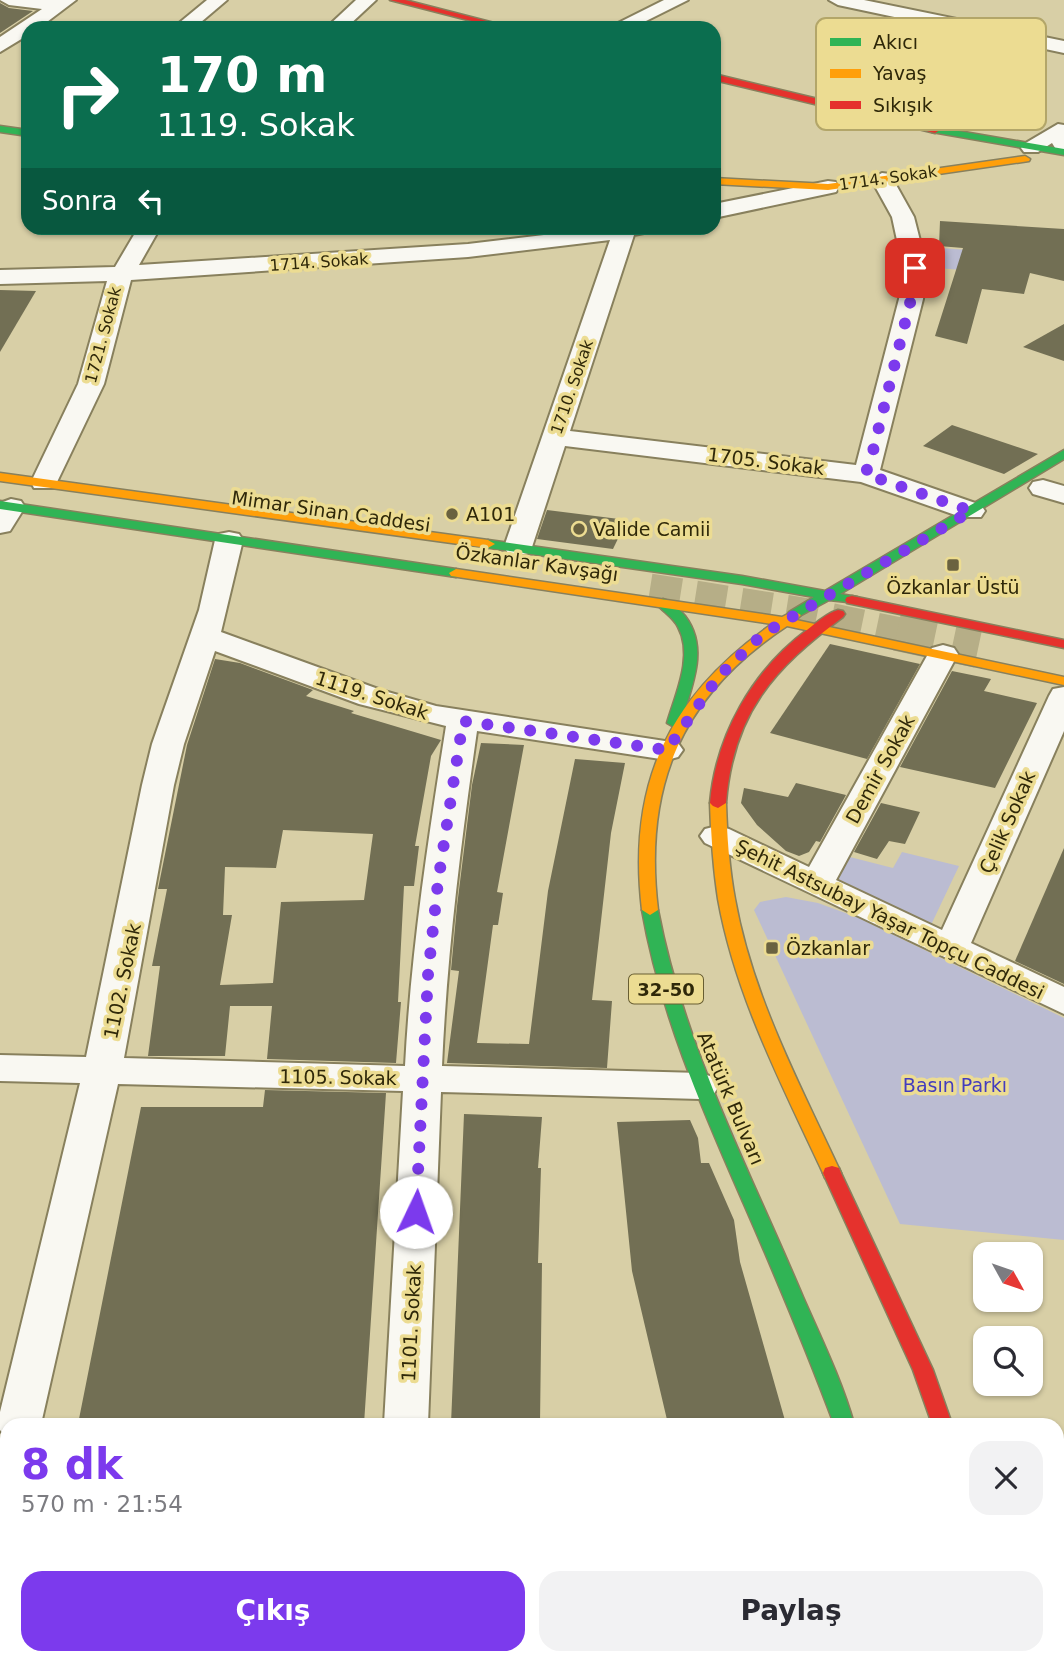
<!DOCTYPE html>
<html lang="tr">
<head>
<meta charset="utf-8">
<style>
  :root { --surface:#fff; --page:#f2f2f3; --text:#2b2b33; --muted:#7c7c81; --accent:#7c3aed }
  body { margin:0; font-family:"DejaVu Sans",sans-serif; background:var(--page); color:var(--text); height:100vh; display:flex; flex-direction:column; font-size:26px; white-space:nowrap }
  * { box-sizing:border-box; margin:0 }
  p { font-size:23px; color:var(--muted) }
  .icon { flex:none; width:38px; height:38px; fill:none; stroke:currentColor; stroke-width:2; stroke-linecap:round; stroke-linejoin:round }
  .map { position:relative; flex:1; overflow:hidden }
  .sheet { position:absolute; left:0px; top:1418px; width:1064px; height:247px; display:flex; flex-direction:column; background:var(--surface); border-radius:21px 21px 0 0; box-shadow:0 2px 5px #0004 }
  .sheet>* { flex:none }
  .guide { position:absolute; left:21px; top:21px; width:700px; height:214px; border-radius:21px; box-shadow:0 2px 5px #0004; background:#0b6e4f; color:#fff; overflow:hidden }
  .needle { width:46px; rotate:130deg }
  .fabs { position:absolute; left:973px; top:1242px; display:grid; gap:14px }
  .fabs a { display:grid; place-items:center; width:70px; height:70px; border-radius:14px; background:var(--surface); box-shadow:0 2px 5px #0004; font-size:35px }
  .pin { position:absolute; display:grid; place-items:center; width:60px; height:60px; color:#fff; margin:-30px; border-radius:14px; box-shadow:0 4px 10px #0006 }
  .me { position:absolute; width:77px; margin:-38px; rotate:3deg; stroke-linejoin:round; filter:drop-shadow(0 0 5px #0008) }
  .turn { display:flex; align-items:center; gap:24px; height:147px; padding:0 21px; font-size:32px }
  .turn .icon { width:91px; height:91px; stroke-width:2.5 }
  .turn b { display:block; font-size:49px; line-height:60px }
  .then { display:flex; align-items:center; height:66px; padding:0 21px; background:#0003; gap:14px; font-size:26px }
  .round { display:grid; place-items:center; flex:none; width:74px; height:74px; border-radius:21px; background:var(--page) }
  .summary { display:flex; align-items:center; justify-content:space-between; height:119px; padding:0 21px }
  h1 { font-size:42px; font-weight:600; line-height:52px; color:var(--accent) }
  .primary-button { display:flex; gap:14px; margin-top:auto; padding:14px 21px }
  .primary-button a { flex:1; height:80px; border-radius:21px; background:var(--accent); color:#fff; font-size:28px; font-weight:600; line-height:80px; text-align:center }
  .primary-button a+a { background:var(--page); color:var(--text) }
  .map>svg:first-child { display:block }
</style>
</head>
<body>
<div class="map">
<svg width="1064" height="1663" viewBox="0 0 1064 1663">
  <rect width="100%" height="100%" fill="#d8cfa6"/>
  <g fill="#bbbcd2">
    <path d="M940 248 1025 254 1023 275 937 268Z"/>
    <path d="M902 852 959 866 931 925 830 875 842 855 893 868Z"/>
    <path d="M786 897 818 903 859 918 1064 1018V1240L900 1224 754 910 760 902Z"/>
  </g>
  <g fill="#726f54" fill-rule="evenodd">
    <path d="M0 3 9 8 33 11 0 33Z"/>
    <path d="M940 221 1064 229V281L1030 273 1024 294 982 289 967 344 935 336 963 248 939 246Z"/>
    <path d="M0 290 36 291 0 352Z"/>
    <path d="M1064 324V361L1023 347Z"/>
    <path d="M952 425 1038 454 1004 474 923 446Z"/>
    <path d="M547 510 627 520 613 549 537 539Z"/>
    <path d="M830 644 920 664 867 759 770 733Z"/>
    <path d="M215 659 240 663 313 690 306 696 354 711 351 713 441 740 431 756 415 846H419L414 886H404L398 1002H401L396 1063 267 1059 272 1006H230L225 1056H148L160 966H152L167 889H158L187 745ZM283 830 373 834 364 900 281 902 273 983 220 985 232 915H223L225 867 276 868Z"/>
    <path d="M952 671 991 679 984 691 1037 703 995 788 900 767Z"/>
    <path d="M481 743 524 745 497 892 503 893 498 925H493L477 1043 529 1044 548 891 575 759 625 763 611 833 592 1000 612 1001 607 1068 447 1063 459 971 451 970 457 906 472 785Z"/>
    <path d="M796 783 846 795 820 842 816 841 809 852 799 856 786 851 757 825 741 803 744 788 788 797Z"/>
    <path d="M881 803 920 812 905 844 889 841 877 859 854 852Z"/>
    <path d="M1064 848V984L1015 961Z"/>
    <path d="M265 1090 386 1093 364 1424H78L141 1107H263Z"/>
    <path d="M464 1114 542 1117 538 1168H541L538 1263H542L540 1424H451Z"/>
    <path d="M690 1120 698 1138 701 1163H709L734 1220 740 1262 786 1424H668L632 1271 617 1122Z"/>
  </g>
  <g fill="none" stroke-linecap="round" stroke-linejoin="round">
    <path stroke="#b6ae87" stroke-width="31" stroke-dasharray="31 15" stroke-linecap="butt" d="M650 589 809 614 905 634"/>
    <path stroke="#b6ae87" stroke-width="38" stroke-dasharray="38 19" stroke-linecap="butt" d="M897 632 978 649"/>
    <g stroke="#88805d" stroke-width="4">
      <g id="street">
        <path d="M0 0H76L39 28H28V35L0 52V37L42 9 9 5Z"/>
        <path d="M207 0H227L194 28H173Z"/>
        <path d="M356 0H376L346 28H326Z"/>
        <path d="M664 0H688L632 28H608Z"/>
        <path d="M829 0H864L1064 41V53L838 5Z"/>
        <path d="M1058 124 1064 125V153L1057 151 1052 143 1038 152H1024L1021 148 1024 144Z"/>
        <path d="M882 173 890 174 914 217 927 268 923 299 880 470 981 505 985 511 981 517H961L861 482 565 446 532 547 528 553 518 555 508 553 504 547 610 240 468 257 131 280 104 384 57 482 54 488H34L31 482 78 384 107 281 0 284V270L115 267 138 228H160L139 265 468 244 603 228H647L644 233 634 235 570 431 856 465 899 299 903 268 892 217 871 179Z"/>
        <path d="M828 181 836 182 839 187 836 192 714 218V204Z"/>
        <path d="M1043 480 1064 486V503L1033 494 1029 488 1033 482Z"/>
        <path d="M11 499 21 501 25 507 10 531 0 533V503Z"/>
        <path d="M229 532 239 534 243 540 221 632 381 690 436 706 678 743 683 750 678 757 667 760 477 731C461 843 447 953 442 1066L700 1073 713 1077 719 1086 713 1095 700 1099 441 1092 428 1424H384L403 1091 118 1084 41 1424H7V1438L0 1430V1412L80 1083 0 1081V1055L86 1057 142 785 152 744 199 610 215 540 219 534ZM215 651 359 704 446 726C428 840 411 951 405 1066L124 1058 174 785 184 744Z"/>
        <path d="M943 645 954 648 958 654 836 880 942 930 1049 696 1053 689 1064 687V731L971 943 1064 987V1014L705 843 700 836 705 829 717 826 729 829 809 867 928 654 932 648Z"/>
        <path d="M7 1453V1515L0 1518V1455Z"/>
        <rect x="371" y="1657" width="48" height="6"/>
      </g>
    </g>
    <g stroke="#88805d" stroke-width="3">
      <g id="fast">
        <path d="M0 126 28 130V136L0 132Z"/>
        <path d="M935 127 1064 149V155L932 132V128Z"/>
        <path d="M1064 450V459L840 594 857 597 859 600 857 603 829 600 794 619 787 615 789 612 814 597 742 584 488 548 481 544 488 540 742 576 825 591Z"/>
        <path d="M0 501 456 569 463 573 456 577 0 509Z"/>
        <path d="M663 599C671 601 679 609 685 616 710 649 691 687 681 723L674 727 667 723C675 695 694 656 678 627 673 617 663 612 656 603Z"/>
        <path d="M650 905 658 910C684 1047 749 1169 803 1297 821 1338 842 1381 854 1424H834C806 1349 775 1275 743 1202 701 1106 660 1013 642 910Z"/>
      </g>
    </g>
    <g stroke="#88805d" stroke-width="3">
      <g id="slow">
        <path d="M1025 156 1030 159 1029 161 828 190 714 184V178L828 184Z"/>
        <path d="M0 473 488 540 495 544 488 548 0 481Z"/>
        <path d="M456 569 782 617 794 611 801 615 796 620 1064 677V685L787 626C681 696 643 786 658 910L650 915 642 910C627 784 668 697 772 624L451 576 449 573Z"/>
        <path d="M718 798 726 803C727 835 729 867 735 899 752 995 800 1085 841 1173L839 1178H825L823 1173C782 1085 735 995 718 899 713 867 711 835 710 803Z"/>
        <path d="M899 1657H921L922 1663H900Z"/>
        <path d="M1013 1657H1035L1037 1663H1015Z"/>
      </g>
    </g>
    <g stroke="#88805d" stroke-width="3">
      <g id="jam">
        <path d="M390 0H405L514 28H499Z"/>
        <path d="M714 74 935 127 940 130 935 133 714 80Z"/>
        <path d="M852 596 1064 640V648L847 603 845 600 847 597Z"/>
        <path d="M838 610 843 611 845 614 843 617C774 668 733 713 726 803L718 808 713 806 710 803C716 735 752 671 807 630 816 623 827 613 838 610Z"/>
        <path d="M832 1166 839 1168 841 1173 933 1370 952 1424H932L913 1370 823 1173 825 1168Z"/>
      </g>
    </g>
    <use href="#street" fill="#f9f8f2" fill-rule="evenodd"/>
    <use href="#fast" fill="#30b455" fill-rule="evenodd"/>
    <use href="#slow" fill="#ff9f0a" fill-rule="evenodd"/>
    <use href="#jam" fill="#e5322d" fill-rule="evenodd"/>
  </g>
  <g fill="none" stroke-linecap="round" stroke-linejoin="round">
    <path stroke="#7c3aed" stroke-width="12" stroke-dasharray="0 21.6" d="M416 1212 428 975 438 882 463 721 667 750 719 676 763 634 971 511 865 474 870 463 911 299 915 268"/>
  </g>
  <g fill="#6a6240" stroke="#ecdc92" stroke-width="2.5">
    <circle cx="452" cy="514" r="7"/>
    <circle cx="579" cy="529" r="7"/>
    <rect x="946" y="558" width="14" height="14" rx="3.5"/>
    <rect x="765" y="941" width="14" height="14" rx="3.5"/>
  </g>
  <g text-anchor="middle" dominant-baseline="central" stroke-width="7" stroke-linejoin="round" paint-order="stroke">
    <g font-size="16" fill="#2f2809" stroke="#ecdc92">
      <text transform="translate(888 178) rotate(-8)">1714. Sokak</text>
      <text transform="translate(319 262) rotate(-4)">1714. Sokak</text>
      <text transform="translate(103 335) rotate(-75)">1721. Sokak</text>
      <text transform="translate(572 387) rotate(-71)">1710. Sokak</text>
    </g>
    <rect fill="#ecdc92" stroke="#685e32" stroke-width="2" x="629" y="974.5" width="74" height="29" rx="5"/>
    <g font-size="18" font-weight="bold" fill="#2f2809">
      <text x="666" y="989">32-50</text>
    </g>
    <g font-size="19" fill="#2f2809" stroke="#ecdc92">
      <text transform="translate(766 461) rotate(7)">1705. Sokak</text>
      <text transform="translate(331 511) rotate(8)">Mimar Sinan Caddesi</text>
      <text transform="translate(537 563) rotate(8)">Özkanlar Kavşağı</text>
      <text transform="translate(372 695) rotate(18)">1119. Sokak</text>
      <text transform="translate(880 769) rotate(-61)">Demir Sokak</text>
      <text transform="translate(1007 822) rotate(-66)">Çelik Sokak</text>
      <text transform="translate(890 919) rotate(26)">Şehit Astsubay Yaşar Topçu Caddesi</text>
      <text transform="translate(122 981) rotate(-78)">1102. Sokak</text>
      <text transform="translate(338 1077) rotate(1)">1105. Sokak</text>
      <text transform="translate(731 1098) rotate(67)">Atatürk Bulvarı</text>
      <text transform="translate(411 1323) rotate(-87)">1101. Sokak</text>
    </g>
    <g font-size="19" fill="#2f2809" stroke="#ecdc92" text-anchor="start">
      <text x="466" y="514">A101</text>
      <text x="593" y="529">Valide Camii</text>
      <text x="953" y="587" text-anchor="middle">Özkanlar Üstü</text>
      <text x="786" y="948">Özkanlar</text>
    </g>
    <g font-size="19" fill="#433cbe" stroke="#ecdc92">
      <text x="955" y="1085">Basın Parkı</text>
    </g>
  </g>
  <rect x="816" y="18" width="230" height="112" rx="10" fill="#ecdc92" stroke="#b3a669" stroke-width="2"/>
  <rect x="830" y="38" width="31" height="8" fill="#30b455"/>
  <rect x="830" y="69" width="31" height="9" fill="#ff9f0a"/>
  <rect x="830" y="101" width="31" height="8" fill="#e5322d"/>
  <g font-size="19" fill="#2f2809">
    <text x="873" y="49">Akıcı</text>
    <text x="873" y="80">Yavaş</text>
    <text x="873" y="112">Sıkışık</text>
  </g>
</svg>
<div class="fabs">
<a><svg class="needle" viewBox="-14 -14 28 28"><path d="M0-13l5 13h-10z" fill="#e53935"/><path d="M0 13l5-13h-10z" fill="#7c7c81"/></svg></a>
<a><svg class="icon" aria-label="search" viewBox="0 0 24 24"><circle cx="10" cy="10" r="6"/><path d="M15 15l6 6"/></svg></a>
</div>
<div class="pin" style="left:915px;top:268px;background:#d93025"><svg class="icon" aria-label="arrive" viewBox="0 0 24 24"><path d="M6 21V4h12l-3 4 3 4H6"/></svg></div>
<svg class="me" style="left:416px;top:1212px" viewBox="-20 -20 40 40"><circle r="19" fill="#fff"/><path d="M0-13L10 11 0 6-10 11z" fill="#7c3aed"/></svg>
<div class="guide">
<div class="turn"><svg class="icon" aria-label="right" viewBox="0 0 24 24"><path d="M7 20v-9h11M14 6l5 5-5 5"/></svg><div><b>170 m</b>1119. Sokak</div></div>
<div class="then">Sonra<svg class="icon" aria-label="left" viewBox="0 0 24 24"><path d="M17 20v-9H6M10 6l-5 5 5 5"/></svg></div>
</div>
<section class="sheet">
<div class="summary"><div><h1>8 dk</h1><p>570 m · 21:54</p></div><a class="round"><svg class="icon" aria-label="close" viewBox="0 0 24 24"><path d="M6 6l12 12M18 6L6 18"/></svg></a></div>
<div class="primary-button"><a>Çıkış</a><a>Paylaş</a></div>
</section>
</div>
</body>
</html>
